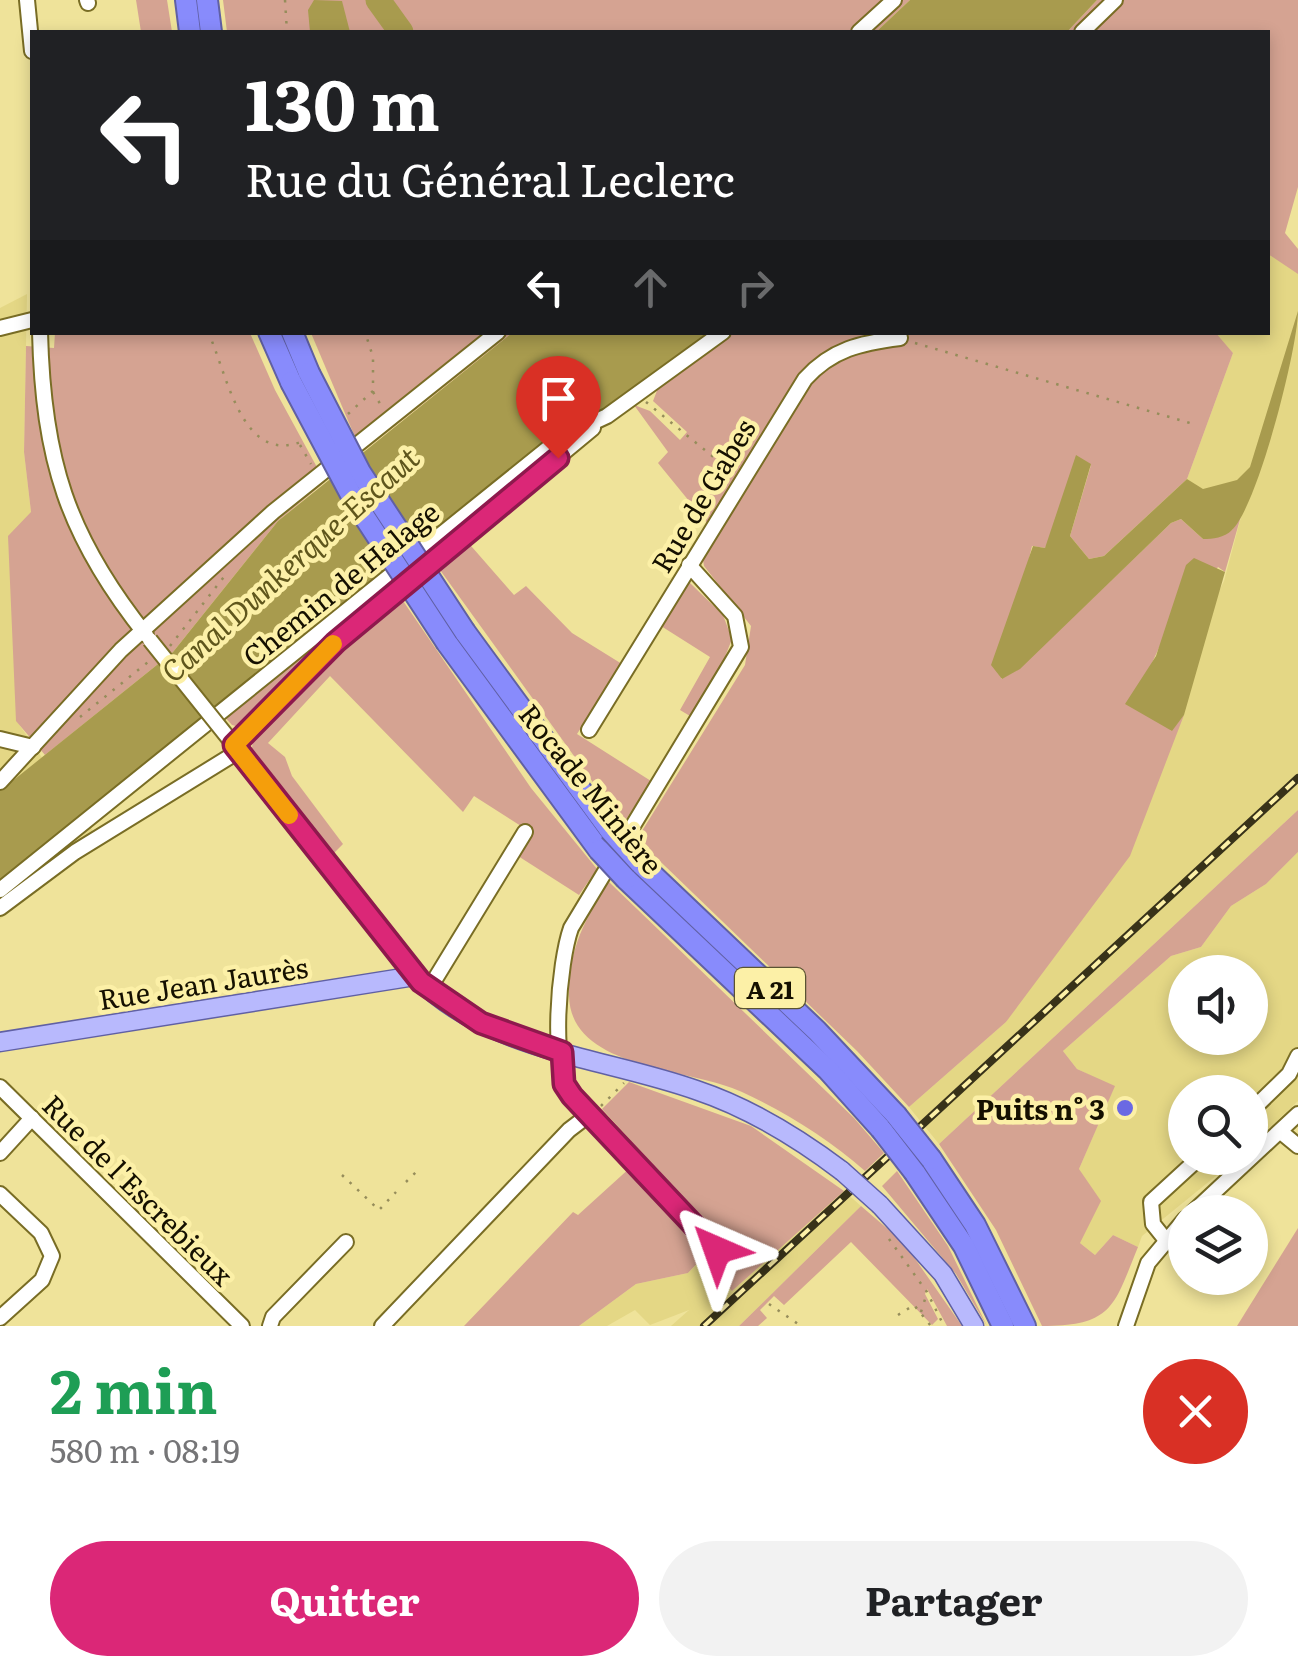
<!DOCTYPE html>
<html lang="fr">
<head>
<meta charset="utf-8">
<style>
  :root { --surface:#fff; --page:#f2f2f2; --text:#202124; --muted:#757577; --accent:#db2777 }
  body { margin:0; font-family:Literata,serif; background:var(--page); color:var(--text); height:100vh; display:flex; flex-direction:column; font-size:38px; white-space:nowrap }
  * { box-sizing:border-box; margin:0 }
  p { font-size:32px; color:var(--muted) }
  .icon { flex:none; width:55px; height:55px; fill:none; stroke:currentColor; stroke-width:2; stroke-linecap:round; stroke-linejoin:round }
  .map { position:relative; height:1326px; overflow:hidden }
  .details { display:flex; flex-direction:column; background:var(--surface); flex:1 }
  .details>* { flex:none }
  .banner { position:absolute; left:30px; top:30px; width:1240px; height:305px; border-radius:0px; box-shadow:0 5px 15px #0003; background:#202124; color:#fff; overflow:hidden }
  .tools { position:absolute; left:1168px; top:955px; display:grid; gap:20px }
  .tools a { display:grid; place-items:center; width:100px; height:100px; border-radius:50%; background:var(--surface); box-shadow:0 5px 15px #0003; font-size:50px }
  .pin { position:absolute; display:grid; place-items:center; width:85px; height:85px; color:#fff; margin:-102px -42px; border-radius:50% 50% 50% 0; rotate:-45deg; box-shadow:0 0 10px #0007 }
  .pin .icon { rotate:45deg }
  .me { position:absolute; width:110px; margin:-55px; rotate:317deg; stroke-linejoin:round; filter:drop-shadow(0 0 8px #0008) }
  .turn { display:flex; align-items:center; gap:35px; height:210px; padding:0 50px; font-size:45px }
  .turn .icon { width:130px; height:130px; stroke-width:2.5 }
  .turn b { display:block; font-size:70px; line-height:85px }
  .lanes { display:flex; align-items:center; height:95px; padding:0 50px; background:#0003; justify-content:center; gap:50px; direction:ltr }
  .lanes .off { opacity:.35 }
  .round { display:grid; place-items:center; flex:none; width:105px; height:105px; border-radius:52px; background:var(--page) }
  .overview { display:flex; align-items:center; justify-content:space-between; height:170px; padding:0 50px }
  h1 { font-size:60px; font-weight:700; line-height:75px; color:#1e9e55 }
  .action { display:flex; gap:20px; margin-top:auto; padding:20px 50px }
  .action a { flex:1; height:115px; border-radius:60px; background:var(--accent); color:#fff; font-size:40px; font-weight:700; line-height:115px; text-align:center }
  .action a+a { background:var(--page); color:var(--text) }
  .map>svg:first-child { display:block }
</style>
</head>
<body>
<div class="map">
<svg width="1298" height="1326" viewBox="0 0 1298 1326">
  <rect width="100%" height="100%" fill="#efe39a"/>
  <g fill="#e4d785" fill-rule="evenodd">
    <path d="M1292 247 1298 249V810L939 1144 909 1107 1006 1022 1224 581 1241 517 1187 479 1233 353 1215 333 1268 332V254Z"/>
    <path d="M27 294 24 452 31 512 16 720 100 841 0 919V308Z"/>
    <path d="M1298 852V1101L1250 1146V1092H1185V1158H1238L1142 1236 1138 1247 1113 1235 1095 1255 1080 1243 1079 1169 1114 1087 1077 1069 1063 1051 1171 956 1201 947 1231 906 1266 884ZM1185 972H1250V1038H1185Z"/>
    <path d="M844 1191 861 1206 739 1326H671L689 1310 650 1325 635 1310 607 1326H579L636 1284 688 1273 702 1259 732 1291Z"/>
  </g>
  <g fill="#d5a392">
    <path d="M136 0H167L172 32H141Z"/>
    <path d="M223 0H910L876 32H227Z"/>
    <path d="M1097 0H1298V187L1285 233 1298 249V274L1268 254V32H1067Z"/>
    <path d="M1215 332 1233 353 1187 479 1104 556 1089 559 1070 536 1091 465 1045 548 1032 546 1001 679 1020 668 1171 523 1181 519 1203 539 1232 530 1241 516 1225 572 1218 567 1163 639 1147 674 1171 731 1184 715 1130 856 1006 1022 909 1107 857 1051 637 839 745 665 751 626 704 566 702 554 739 473 707 523 658 463 668 452 634 405 650 411 680 440 687 432 653 401 660 383 628 397 625 394 709 333Z"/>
    <path d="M55 333H250L275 390 325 482 278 521 173 652 45 755 16 721 8 536 31 512 24 452 26 346 54 348Z"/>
    <path d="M311 333H512L365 450 355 437Z"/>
    <path d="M465 539 514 595 526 586 572 633 622 664 577 734 651 781 623 824 435 563Z"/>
    <path d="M389 581 393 587 244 728 232 725 222 714Z"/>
    <path d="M690 583 723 615 732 639 721 667 690 716 680 710 710 657 661 626 685 584Z"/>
    <path d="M399 595 531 788 597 869 579 895 518 856 532 833 474 796 463 812 330 676 268 743 285 757 292 776 343 844 334 853 252 748C254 710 368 621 399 595Z"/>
    <path d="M1298 810V852L1266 884 1231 906 1201 947 1171 956 1063 1051 1077 1069 1115 1086 1079 1169 1101 1201 1080 1243 1095 1255 1113 1235 1138 1247C1114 1305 1114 1326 1042 1326L996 1230 939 1144Z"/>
    <path d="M609 882 854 1118 884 1153 865 1171C830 1140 785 1112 742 1092 688 1067 571 1070 569 996 568 951 585 918 609 882Z"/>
    <path d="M629 1082 751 1126 844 1191 732 1291 708 1265 728 1246 602 1109Z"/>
    <path d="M632 1166 708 1252 688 1273 636 1284 579 1326H464L573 1212 578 1215Z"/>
    <path d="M897 1171 948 1246 987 1326 956 1274 882 1186Z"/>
    <path d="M861 1206 904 1243 962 1326H947L927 1289 925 1294 938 1319 932 1325 851 1242 784 1305 774 1296 760 1310 767 1318 758 1326H739Z"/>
    <path d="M1298 1228V1326H1237Z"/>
  </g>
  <g fill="#a89b4e">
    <path d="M314 0 342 1 350 32H310L308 10Z"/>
    <path d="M910 0H1097L1067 32H876Z"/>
    <path d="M1298 311C1298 348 1258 505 1232 530 1224 538 1213 539 1203 539L1181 519 1171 523 1020 669 1002 679 991 665 1033 546 1045 548 1076 455 1091 464 1070 536 1089 559 1104 556 1187 479 1203 489 1237 480 1250 467Z"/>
    <path d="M512 333H709L603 410 561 428 0 884V791L173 652 278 521Z"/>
    <path d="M1194 558 1225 572 1184 715 1172 731 1125 704 1156 656 1186 565Z"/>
  </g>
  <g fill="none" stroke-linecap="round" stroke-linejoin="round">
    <path stroke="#a89b4e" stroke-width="25" d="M378 0 401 32"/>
    <g stroke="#796d25" stroke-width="18">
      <g id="minor">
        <path d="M27 0 32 51"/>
        <path d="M87 0 88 3"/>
        <path d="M859 32 894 0"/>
        <path d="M1082 32 1115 0"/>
        <path d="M0 328 32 320"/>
        <path d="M40 332C43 459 67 536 146 635"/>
        <path d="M689 565 735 616 741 647 571 928C559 962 549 1068 572 1096L717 1250"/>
        <path d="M589 730 805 379C832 349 861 343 900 338"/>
        <path d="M0 739 33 747"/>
        <path d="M231 741 415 976"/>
        <path d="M234 745 335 642 593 428"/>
        <path d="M0 782 121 650 273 512 498 332"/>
        <path d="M0 890 562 437 607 416 723 332"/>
        <path d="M0 908 75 852 239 751"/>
        <path d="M429 989 525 832"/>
        <path d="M0 1087 242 1326"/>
        <path d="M1250 1112 1289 1074 1298 1056"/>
        <path d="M1281 1132 1298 1146"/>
        <path d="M0 1153 32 1118"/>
        <path d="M0 1194 41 1233 52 1256 42 1280 0 1318"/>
        <path d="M1193 1212 1298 1114"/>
        <path d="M1165 1239 1153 1224 1151 1202 1199 1158"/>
        <path d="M270 1326 273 1317 346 1242"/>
        <path d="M382 1326 569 1130 590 1114"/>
        <path d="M1126 1326 1148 1263 1185 1219"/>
      </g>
    </g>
    <g stroke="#6060a4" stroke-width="21">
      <g id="major">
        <path d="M0 1042 415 976C487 1051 603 1057 696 1090 750 1108 797 1137 842 1171"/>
        <path d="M880 1205 943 1274 974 1326"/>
      </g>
    </g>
    <g stroke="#6060a4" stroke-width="24">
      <g id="highway">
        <path d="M186 0 190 32"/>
        <path d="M207 0 211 32"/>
        <path d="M269 332 291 382"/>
        <path d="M292 332 309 373"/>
        <path d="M465 632 610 830"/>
        <path d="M447 643 599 850"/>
        <path d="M640 863 817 1031 896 1115"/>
        <path d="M626 879 828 1070 881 1129"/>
        <path d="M931 1159 975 1225 1025 1326"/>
        <path d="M915 1173 964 1246 1003 1326"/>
      </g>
    </g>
    <g stroke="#968d5b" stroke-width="2.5" stroke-dasharray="2.5 8" stroke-linecap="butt">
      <path d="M285 0 287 32"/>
      <path d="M208 332C227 372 241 467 303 441"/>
      <path d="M915 343 1190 423"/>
      <path d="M373 392 382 407"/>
      <path d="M646 402 733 473"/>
      <path d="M348 414 373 391V357L365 332"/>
      <path d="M300 445 311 464"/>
      <path d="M170 646 227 573"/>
      <path d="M80 717 148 662"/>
      <path d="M601 1106 624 1083"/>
      <path d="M342 1175 379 1210 396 1192"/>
      <path d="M406 1182 420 1168"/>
      <path d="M889 1239 927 1292 944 1326"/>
      <path d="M769 1304 801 1326"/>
      <path d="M921 1312 926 1296"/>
      <path d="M898 1315 914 1305 931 1326"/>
    </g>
    <use href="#minor" stroke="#fff" stroke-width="14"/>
    <use href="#major" stroke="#b8b9fd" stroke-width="18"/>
    <use href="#highway" stroke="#888bfc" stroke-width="20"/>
    <g stroke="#383219" stroke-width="8">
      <path id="rail" d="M704 1326 1298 778"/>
    </g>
    <use href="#rail" stroke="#fcf0a7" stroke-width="4" stroke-dasharray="11" stroke-linecap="butt"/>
    <g stroke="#796d25" stroke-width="18" stroke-linecap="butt">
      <path id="minor-bridge" d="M150 640 230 740"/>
    </g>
    <g stroke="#6060a4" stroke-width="21" stroke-linecap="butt">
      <path id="major-bridge" d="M842 1171 880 1205"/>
    </g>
    <g stroke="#6060a4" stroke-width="24" stroke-linecap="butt">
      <g id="highway-bridge">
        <path d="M309 373 360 472 465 632"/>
        <path d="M291 382 356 504 447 643"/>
        <path d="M610 830 640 863"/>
        <path d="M599 850 626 879"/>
        <path d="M896 1115 931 1159"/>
        <path d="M881 1129 915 1173"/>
      </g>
    </g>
    <use href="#minor-bridge" stroke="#fff" stroke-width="14"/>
    <use href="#major-bridge" stroke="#b8b9fd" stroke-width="18"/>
    <use href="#highway-bridge" stroke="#888bfc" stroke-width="20"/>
  </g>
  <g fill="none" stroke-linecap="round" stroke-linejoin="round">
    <g stroke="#8e194d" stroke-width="25">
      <path id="route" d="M558 458 336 642 234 745 421 982 481 1023 562 1052 564 1084 572 1096 717 1250"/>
    </g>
    <use href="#route" stroke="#db2777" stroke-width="18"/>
    <path stroke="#f59e0b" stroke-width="18" d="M289 815 234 745 333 644"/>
  </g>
  <circle fill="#6b69e3" stroke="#fcf0a7" stroke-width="4" cx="1125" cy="1108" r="10"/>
  <g text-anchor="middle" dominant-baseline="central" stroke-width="9" stroke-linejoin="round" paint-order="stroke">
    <rect fill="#fcf0a7" stroke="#5a5332" stroke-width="2.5" x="735" y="968" width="70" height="40" rx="8"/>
    <g font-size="25" font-weight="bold" fill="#151000">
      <text x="770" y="988">A 21</text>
    </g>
    <g font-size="28" fill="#151000" stroke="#fcf0a7">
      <text transform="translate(702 495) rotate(-59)">Rue de Gabes</text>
      <text transform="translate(340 583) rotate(-39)">Chemin de Halage</text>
      <text transform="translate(592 788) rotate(51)">Rocade Minière</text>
      <text transform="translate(203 982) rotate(-9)">Rue Jean Jaurès</text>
      <text transform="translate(139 1189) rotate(45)">Rue de l'Escrebieux</text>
    </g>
    <g font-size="28" font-weight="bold" fill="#151000" stroke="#fcf0a7" text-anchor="end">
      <text x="1105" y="1108">Puits n° 3</text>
    </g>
    <g font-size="30" font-style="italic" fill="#5f561c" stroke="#fcf0a7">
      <text transform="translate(289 563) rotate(-42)">Canal Dunkerque-Escaut</text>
    </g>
  </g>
</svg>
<div class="tools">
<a><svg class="icon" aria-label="sound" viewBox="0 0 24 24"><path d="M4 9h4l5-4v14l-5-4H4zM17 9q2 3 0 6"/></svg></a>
<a><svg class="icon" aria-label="search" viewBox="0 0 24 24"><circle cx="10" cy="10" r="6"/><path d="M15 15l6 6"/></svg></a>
<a><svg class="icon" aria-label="layers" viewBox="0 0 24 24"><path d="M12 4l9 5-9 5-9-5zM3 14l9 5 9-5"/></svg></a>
</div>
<div class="pin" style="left:558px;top:458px;background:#d93025"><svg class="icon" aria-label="arrive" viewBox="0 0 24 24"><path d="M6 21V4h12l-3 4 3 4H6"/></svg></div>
<svg class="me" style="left:717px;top:1250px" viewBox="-20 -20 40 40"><path d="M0-17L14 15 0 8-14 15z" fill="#db2777" stroke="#fff" stroke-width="4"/></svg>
<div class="banner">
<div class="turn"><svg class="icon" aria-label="left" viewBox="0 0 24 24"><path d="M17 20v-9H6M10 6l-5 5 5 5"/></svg><div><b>130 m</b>Rue du Général Leclerc</div></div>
<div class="lanes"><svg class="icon" aria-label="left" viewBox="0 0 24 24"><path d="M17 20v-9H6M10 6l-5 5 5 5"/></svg><svg class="icon off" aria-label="ahead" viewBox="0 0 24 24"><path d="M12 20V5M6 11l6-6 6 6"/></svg><svg class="icon off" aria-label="right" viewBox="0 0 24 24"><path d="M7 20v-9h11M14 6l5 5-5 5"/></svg></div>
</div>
</div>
<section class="details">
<div class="overview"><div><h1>2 min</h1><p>580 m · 08:19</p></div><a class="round" style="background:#d93025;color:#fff"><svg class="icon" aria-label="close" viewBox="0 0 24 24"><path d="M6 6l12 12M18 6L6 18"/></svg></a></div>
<div class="action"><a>Quitter</a><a>Partager</a></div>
</section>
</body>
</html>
